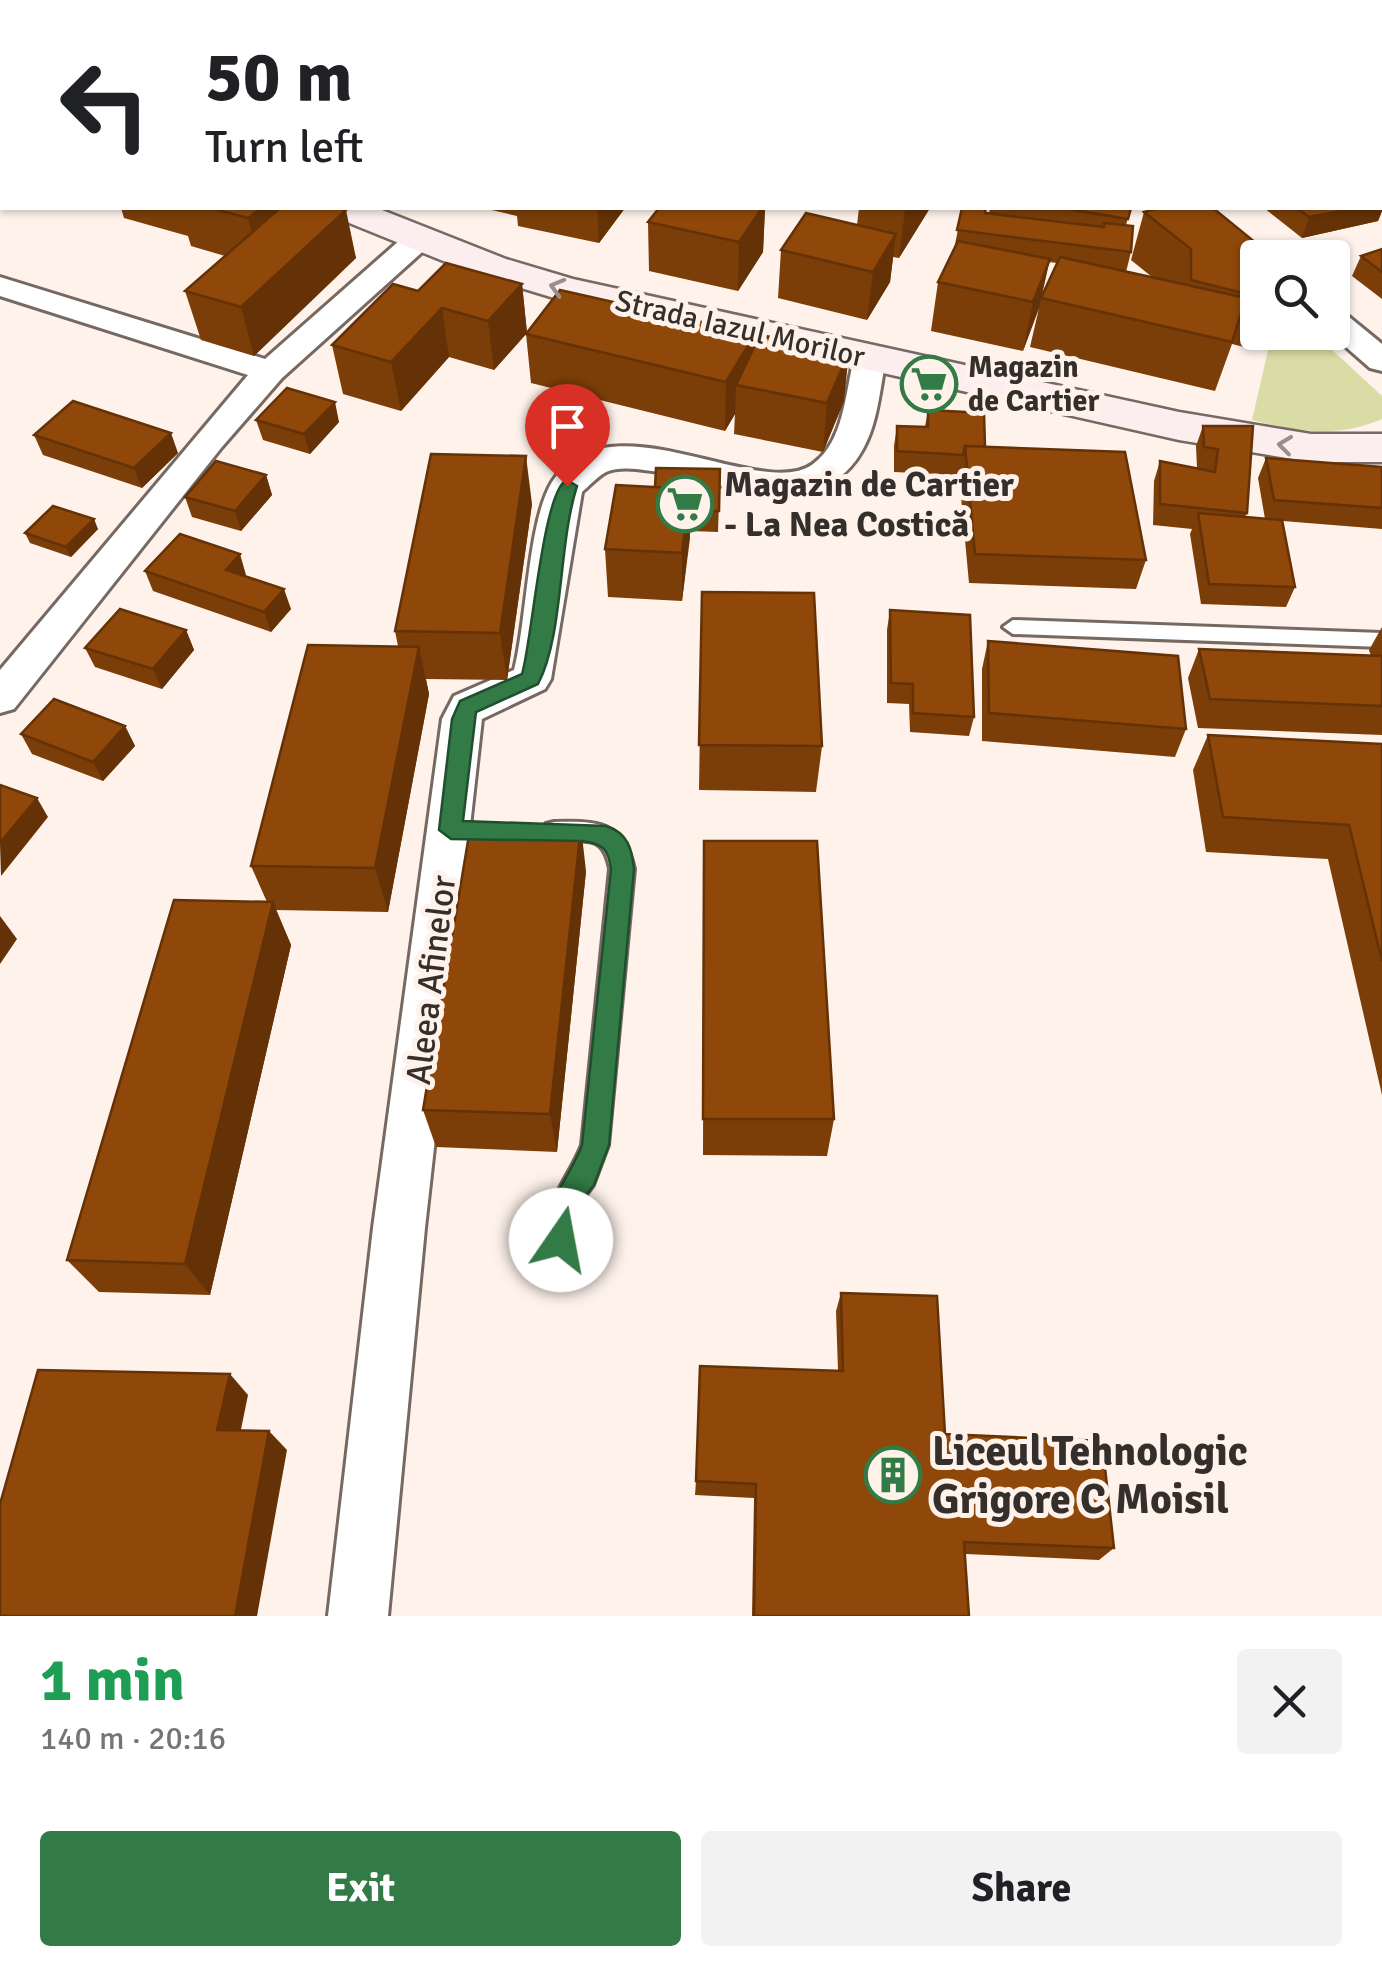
<!DOCTYPE html>
<html lang="en">
<head>
<meta charset="utf-8">
<style>
  :root { --surface:#fff; --page:#f2f2f2; --text:#202124; --muted:#757577; --accent:#327a46 }
  body { margin:0; font-family:Signika,sans-serif; background:var(--page); color:var(--text); height:100vh; display:flex; flex-direction:column; font-size:38px; white-space:nowrap }
  * { box-sizing:border-box; margin:0 }
  p { font-size:32px; color:var(--muted) }
  .icon { flex:none; width:55px; height:55px; fill:none; stroke:currentColor; stroke-width:2; stroke-linecap:round; stroke-linejoin:round }
  .map { position:relative; height:1616px; overflow:hidden }
  .details { display:flex; flex-direction:column; background:var(--surface); flex:1 }
  .details>* { flex:none }
  .hud { position:absolute; left:0px; top:0px; width:1382px; height:210px; box-shadow:0 2px 8px #0004; background:#fff; color:var(--text); overflow:hidden }
  .fabs { position:absolute; left:1240px; top:240px; display:grid; gap:20px }
  .fabs a { display:grid; place-items:center; width:110px; height:110px; border-radius:10px; background:var(--surface); box-shadow:0 2px 8px #0004; font-size:50px }
  .pin { position:absolute; display:grid; place-items:center; width:85px; height:85px; color:#fff; margin:-102px -42px; border-radius:50% 50% 50% 0; rotate:-45deg; box-shadow:0 0 10px #0007 }
  .pin .icon { rotate:45deg }
  .me { position:absolute; width:110px; margin:-55px; rotate:12deg; stroke-linejoin:round; filter:drop-shadow(0 0 8px #0008) }
  .turn { display:flex; align-items:center; gap:35px; height:210px; padding:0 40px; font-size:45px }
  .turn .icon { width:130px; height:130px; stroke-width:2.5 }
  .turn b { display:block; font-size:70px; line-height:85px }
  .round { display:grid; place-items:center; flex:none; width:105px; height:105px; border-radius:10px; background:var(--page) }
  .head { display:flex; align-items:center; justify-content:space-between; height:170px; padding:0 40px }
  h1 { font-size:60px; font-weight:700; line-height:75px; color:#1e9e55 }
  .button { display:flex; gap:20px; margin-top:auto; padding:20px 40px }
  .button a { flex:1; height:115px; border-radius:10px; background:var(--accent); color:#fff; font-size:40px; font-weight:700; line-height:115px; text-align:center }
  .button a+a { background:var(--page); color:var(--text) }
  .map>svg:first-child { display:block }
</style>
</head>
<body>
<div class="map">
<svg width="1382" height="1616" viewBox="0 0 1382 1616">
  <rect width="100%" height="100%" fill="#fef2eb"/>
  <path fill="#d9dca4" d="M1272 333H1314L1382 396V419C1338 438 1298 432 1252 420Z"/>
  <g fill="none" stroke-linecap="round" stroke-linejoin="round">
    <g stroke="#756961" stroke-width="6">
      <g id="lane">
        <path d="M1013 620 1382 633V647L1013 634 1003 627Z"/>
        <path d="M554 822C597 821 624 821 634 869L608 1145 593 1185 579 1204 571 1251 561 1255 551 1251C535 1212 570 1178 582 1145L610 869C602 825 576 848 546 838L543 831 546 824Z"/>
      </g>
    </g>
    <g stroke="#756961" stroke-width="6">
      <g id="street">
        <path d="M604 0H637L638 2H605Z"/>
        <path d="M939 0H965L966 2H940Z"/>
        <path d="M419 230 430 233 434 239 430 245 282 378 221 448 14 709 0 713V670L248 375 0 296V277L265 359 408 233Z"/>
        <path d="M1332 310 1343 312 1382 344V371L1370 368 1329 332H1332Z"/>
        <path d="M870 349 881 352 886 359C880 388 878 422 863 449 819 529 721 480 652 471 637 469 620 466 606 472 598 476 589 486 582 492L551 679 545 689 482 719 425 1228 388 1616H328L373 1228 442 719 454 696 514 670C527 620 528 521 552 482 608 393 761 503 813 464 844 442 845 393 854 359L859 352Z"/>
      </g>
    </g>
    <g stroke="#756961" stroke-width="5">
      <g id="secondary">
        <rect x="0" y="77" width="2" height="20"/>
        <path d="M326 208H377L506 259 573 279 1179 412 1311 434H1382V462H1311L1179 440 564 301 478 275 332 216Z"/>
      </g>
    </g>
    <use href="#lane" fill="#fff" fill-rule="evenodd"/>
    <use href="#street" fill="#fff" fill-rule="evenodd"/>
    <use href="#secondary" fill="#fcedef" fill-rule="evenodd"/>
  </g>
  <g fill="#7b3e08" fill-rule="evenodd">
    <path d="M0 0H167L164 2H2V50L0 49Z"/>
    <path d="M278 0H367L364 2H278Z"/>
    <path d="M677 0H715L712 2H677Z"/>
    <path d="M971 0H1063V2H975Z"/>
    <path d="M1137 0H1223L1222 2H1143V1Z"/>
    <path d="M1270 0H1308L1302 2H1275Z"/>
    <path d="M1382 184V211L1378 221 1302 238 1264 208H1380Z"/>
    <path d="M121 208H338L356 258 254 356 201 340 185 291 225 256 191 246 188 236 124 218Z"/>
    <path d="M483 208H625L599 243 518 226 517 216Z"/>
    <path d="M659 208H765L763 252 738 291 649 271 648 222Z"/>
    <path d="M859 208H930L899 258 893 257 890 282 867 320 778 298 781 250 857 225Z"/>
    <path d="M962 208 989 213 990 208H1131L1126 225 1131 252 1126 272 1152 277 1131 260 1144 212 1258 258V308L1244 347 1232 344 1215 391 1030 347 1039 308 1023 351 931 331 938 282 954 250ZM1049 262 1057 263 1041 298Z"/>
    <path d="M1382 249V299L1352 276 1361 256Z"/>
    <path d="M522 284 527 333 494 370 449 357 401 411 343 394 332 345 418 291Z"/>
    <path d="M526 334H755L754 347 844 401 823 452 734 434 735 414 725 431 531 383Z"/>
    <path d="M928 410 985 447 1146 560 1136 589 969 583 959 475 894 472V446L897 426 925 427Z"/>
    <path d="M256 420 339 422 310 454 263 440Z"/>
    <path d="M1203 426H1253L1247 513 1245 517 1265 519 1258 478 1266 458 1382 467V529L1283 521 1295 587 1286 607 1201 604 1190 534 1192 529 1153 525 1154 481 1160 461 1210 471 1197 468 1196 446Z"/>
    <path d="M34 435 178 453 142 488 43 455Z"/>
    <path d="M720 469 718 532 690 531 682 601 608 597 605 549 655 487Z"/>
    <path d="M266 475 272 495 241 531 192 517 185 497Z"/>
    <path d="M532 504 507 680 426 679 429 694 388 912 276 910 291 945 210 1295 99 1292 67 1260 267 902 251 866 398 646 395 631Z"/>
    <path d="M98 529 71 557 30 543 25 533Z"/>
    <path d="M145 571 246 575 245 576 291 609 271 632 153 591Z"/>
    <path d="M702 592 822 746 816 792 699 790Z"/>
    <path d="M890 610 974 717 969 736 910 732 909 704 887 703V630Z"/>
    <path d="M1382 627V735L1198 728 1188 678 1199 649 1371 656 1369 650Z"/>
    <path d="M186 630 194 650 162 689 95 667 85 648Z"/>
    <path d="M988 641 1186 729 1175 757 982 741V669Z"/>
    <path d="M125 726 135 746 103 781 32 754 21 734Z"/>
    <path d="M1208 735 1382 744V1095L1328 859 1206 852 1193 770Z"/>
    <path d="M704 841 834 1119 827 1156 703 1155Z"/>
    <path d="M586 871 557 1152 436 1147 423 1110Z"/>
    <path d="M841 1293 945 1434 1114 1548 1099 1560 965 1554 969 1616H752L754 1498 695 1495 696 1481 838 1371 836 1311Z"/>
  </g>
  <g fill="#643206">
    <path d="M72 0H99L100 2H68Z"/>
    <path d="M138 0H167L164 2H137Z"/>
    <path d="M344 0H367L364 2H344Z"/>
    <path d="M576 0H595V2H573Z"/>
    <path d="M1014 0H1063V2H1013Z"/>
    <path d="M1286 0H1308L1302 2H1285Z"/>
    <path d="M1382 50V68H1380V51Z"/>
    <path d="M1382 190V211L1378 221 1302 238 1309 217 1356 208H1380V191Z"/>
    <path d="M261 208H304L261 267 248 218Z"/>
    <path d="M597 208H625L599 243Z"/>
    <path d="M762 208H765L763 252 738 291 739 242Z"/>
    <path d="M907 208H930L899 258 905 210Z"/>
    <path d="M346 210 356 258 254 356 241 307Z"/>
    <path d="M896 234 890 282 867 320 873 272Z"/>
    <path d="M1050 259 1039 308 1023 351 1033 302Z"/>
    <path d="M522 284 527 333 494 370 488 321Z"/>
    <path d="M442 308 449 357 401 411 391 362Z"/>
    <path d="M755 334 753 383 736 385 735 414 725 431 726 382Z"/>
    <path d="M849 352 844 401 823 452 827 403Z"/>
    <path d="M335 402 339 422 310 454 304 434Z"/>
    <path d="M171 433 178 453 142 488 134 468Z"/>
    <path d="M526 456 532 504 507 680 500 633Z"/>
    <path d="M266 475 272 495 241 531 235 511Z"/>
    <path d="M690 489V538L682 601V553Z"/>
    <path d="M94 519 98 529 71 557 66 547Z"/>
    <path d="M240 554 246 575 233 590 226 570Z"/>
    <path d="M284 589 291 609 271 632 264 612Z"/>
    <path d="M186 630 194 650 162 689 153 669Z"/>
    <path d="M419 647 429 694 388 912 375 868Z"/>
    <path d="M125 726 135 746 103 781 93 762Z"/>
    <path d="M37 798 48 817 1 876 0 843Z"/>
    <path d="M581 827 586 871 557 1152 550 1114Z"/>
    <path d="M273 902 291 945 210 1295 185 1264Z"/>
    <path d="M0 916 17 939 0 964Z"/>
    <path d="M230 1374 248 1395 237 1449 217 1430Z"/>
    <path d="M269 1431 287 1450 257 1616H235Z"/>
  </g>
  <g fill="#8f4809" stroke="#643206" stroke-width="2.5">
    <path d="M18 0H72L68 2H14Z"/>
    <path d="M193 0H249L247 2H218Z"/>
    <path d="M293 0H314L325 2H290Z"/>
    <path d="M405 0H423L420 2H402Z"/>
    <path d="M429 0H463L460 2H426Z"/>
    <path d="M499 0H535L532 2H496Z"/>
    <path d="M542 0H576L573 2H539Z"/>
    <path d="M755 0H786L784 2H753Z"/>
    <path d="M790 0H822L819 2H787Z"/>
    <path d="M856 0H887L883 2H857L859 1Z"/>
    <path d="M915 0H946L948 1 946 2H912Z"/>
    <path d="M1086 0H1107L1111 1 1110 2H1083Z"/>
    <path d="M1116 0H1129L1138 2H1113Z"/>
    <path d="M1145 0H1173L1183 2H1155Z"/>
    <path d="M1189 0H1221L1218 2H1198Z"/>
    <path d="M1380 3H1382V50L1380 51Z"/>
    <path d="M211 208H261L248 218Z"/>
    <path d="M280 208H338L346 210 241 307 185 291Z"/>
    <path d="M659 208H762L739 242 648 222Z"/>
    <path d="M962 208H986L985 213 1104 227V223L1133 226 1131 252 957 230Z"/>
    <path d="M1062 208H1131L1128 219Z"/>
    <path d="M1158 208H1213L1272 256V258H1258V297L1191 280V249L1144 212Z"/>
    <path d="M1297 208H1356L1309 217Z"/>
    <path d="M806 213 896 234 873 272 781 250Z"/>
    <path d="M958 241 1050 259 1033 302 938 282Z"/>
    <path d="M1382 249V272L1361 256Z"/>
    <path d="M1060 257 1246 298 1232 342 1041 298Z"/>
    <path d="M446 263 522 284 488 321 442 308 391 362 332 345 393 284 418 291Z"/>
    <path d="M560 290 755 334 726 382 526 334Z"/>
    <path d="M760 335 849 352 827 403 736 385Z"/>
    <path d="M287 388 335 402 304 434 256 420Z"/>
    <path d="M73 401 171 433 134 468 34 435Z"/>
    <path d="M928 410 984 413 985 447 965 446 963 455 897 451V426L928 427Z"/>
    <path d="M1203 426H1253L1247 513 1160 504V461L1215 472 1218 449 1204 447Z"/>
    <path d="M965 446 1125 452 1146 560 975 554Z"/>
    <path d="M431 454 526 456 500 633 395 631Z"/>
    <path d="M1266 458 1382 467V508L1274 500Z"/>
    <path d="M216 461 266 475 235 511 185 497Z"/>
    <path d="M656 468 720 469 719 511H690V489L655 487Z"/>
    <path d="M616 485 690 489 682 553 605 549Z"/>
    <path d="M53 506 94 519 66 547 25 533Z"/>
    <path d="M1198 513 1282 520 1295 587 1209 584Z"/>
    <path d="M180 534 240 554 226 570 284 589 264 612 145 571Z"/>
    <path d="M702 592 814 593 822 746 699 745Z"/>
    <path d="M120 609 186 630 153 669 85 648Z"/>
    <path d="M890 610 970 615 974 717 913 713V684L891 683Z"/>
    <path d="M988 641 1178 656 1186 729 989 713Z"/>
    <path d="M308 645 419 647 375 868 251 866Z"/>
    <path d="M1199 649 1382 656V706L1210 699Z"/>
    <path d="M54 699 125 726 93 762 21 734Z"/>
    <path d="M1208 735 1382 744V961L1349 825 1223 817Z"/>
    <path d="M0 785 37 798 0 843Z"/>
    <path d="M471 823 581 827 550 1114 423 1110Z"/>
    <path d="M704 841H817L834 1119H703Z"/>
    <path d="M174 900 273 902 185 1264 67 1260Z"/>
    <path d="M841 1293 937 1296 945 1434 1102 1441 1114 1548 964 1542 969 1616H754L756 1484 696 1481 700 1366 843 1371Z"/>
    <path d="M38 1370 230 1374 217 1430 269 1431 235 1616H0V1504Z"/>
  </g>
  <defs><path id="oneway-chevron" d="M-2-3.5L2.5 0L-2 3.5" fill="none" stroke-width="1.6" stroke-linecap="round" stroke-linejoin="round" transform="scale(2.5)"/></defs>
  <g stroke="#988e8e">
    <use href="#oneway-chevron" transform="translate(557 287) rotate(-164)"/>
    <use href="#oneway-chevron" transform="translate(1285 445) rotate(-173)"/>
  </g>
  <path fill="#327a46" stroke="#204f2e" stroke-width="2.5" d="M567 480 577 486C558 545 564 634 538 684L476 712 463 821 606 826C628 833 632 849 634 869L609 1145 594 1185 579 1204 571 1250 561 1254 551 1250C535 1212 570 1179 582 1145L611 869C608 848 603 844 582 841L451 839 439 830 452 719 460 701 522 674C532 642 543 489 567 480Z"/>
  <defs>
    <g id="supermarket-ring" transform="scale(2.875)"><circle r="9.5" fill="#fef2eb" stroke="#327a46" stroke-width="1.5"/><path d="M-6-5.5h2.5l.6 2H6L4.5 2H-2.5L-4.4-4H-6ZM-1.5 3.2a1.3 1.3 0 1 0 .1 0ZM3 3.2a1.3 1.3 0 1 0 .1 0Z" fill="#327a46"/></g>
    <g id="building-ring" transform="scale(2.875)"><circle r="9.5" fill="#fef2eb" stroke="#327a46" stroke-width="1.5"/><path d="M-4-6H4V6H1V3H-1V6H-4ZM-2.5-4.3h1.7v1.8h-1.7ZM.8-4.3h1.7v1.8H.8ZM-2.5-1h1.7V.8h-1.7ZM.8-1h1.7V.8H.8Z" fill="#327a46"/></g>
  </defs>
  <g fill-rule="evenodd">
    <use href="#supermarket-ring" x="929" y="384"/>
    <use href="#supermarket-ring" x="685" y="504"/>
    <use href="#building-ring" x="893" y="1475"/>
  </g>
  <g text-anchor="middle" dominant-baseline="central" stroke-width="10" stroke-linejoin="round" paint-order="stroke">
    <g font-size="30" fill="#352f2c" stroke="#fef2eb">
      <text transform="translate(740 329) rotate(13)">Strada Iazul Morilor</text>
    </g>
    <g font-size="30" font-weight="bold" fill="#352f2c" stroke="#fef2eb" text-anchor="start">
      <text x="968" y="367">Magazin<tspan x="968" dy="34">de Cartier</tspan></text>
    </g>
    <g font-size="35" font-weight="bold" fill="#352f2c" stroke="#fef2eb" text-anchor="start">
      <text x="724" y="484">Magazin de Cartier<tspan x="724" dy="40">- La Nea Costică</tspan></text>
    </g>
    <g font-size="35" fill="#352f2c" stroke="#fef2eb">
      <text transform="translate(431 980) rotate(-83)">Aleea Afinelor</text>
    </g>
    <g font-size="42" font-weight="bold" fill="#352f2c" stroke="#fef2eb" text-anchor="start">
      <text x="932" y="1451">Liceul Tehnologic<tspan x="932" dy="48">Grigore C Moisil</tspan></text>
    </g>
  </g>
</svg>
<div class="fabs">
<a><svg class="icon" aria-label="search" viewBox="0 0 24 24"><circle cx="10" cy="10" r="6"/><path d="M15 15l6 6"/></svg></a>
</div>
<div class="pin" style="left:567px;top:486px;background:#d93025"><svg class="icon" aria-label="arrive" viewBox="0 0 24 24"><path d="M6 21V4h12l-3 4 3 4H6"/></svg></div>
<svg class="me" style="left:561px;top:1240px" viewBox="-20 -20 40 40"><circle r="19" fill="#fff"/><path d="M0-13L10 11 0 6-10 11z" fill="#327a46"/></svg>
<div class="hud">
<div class="turn"><svg class="icon" aria-label="left" viewBox="0 0 24 24"><path d="M17 20v-9H6M10 6l-5 5 5 5"/></svg><div><b>50 m</b>Turn left</div></div>
</div>
</div>
<section class="details">
<div class="head"><div><h1>1 min</h1><p>140 m · 20:16</p></div><a class="round"><svg class="icon" aria-label="close" viewBox="0 0 24 24"><path d="M6 6l12 12M18 6L6 18"/></svg></a></div>
<div class="button"><a>Exit</a><a>Share</a></div>
</section>
</body>
</html>
